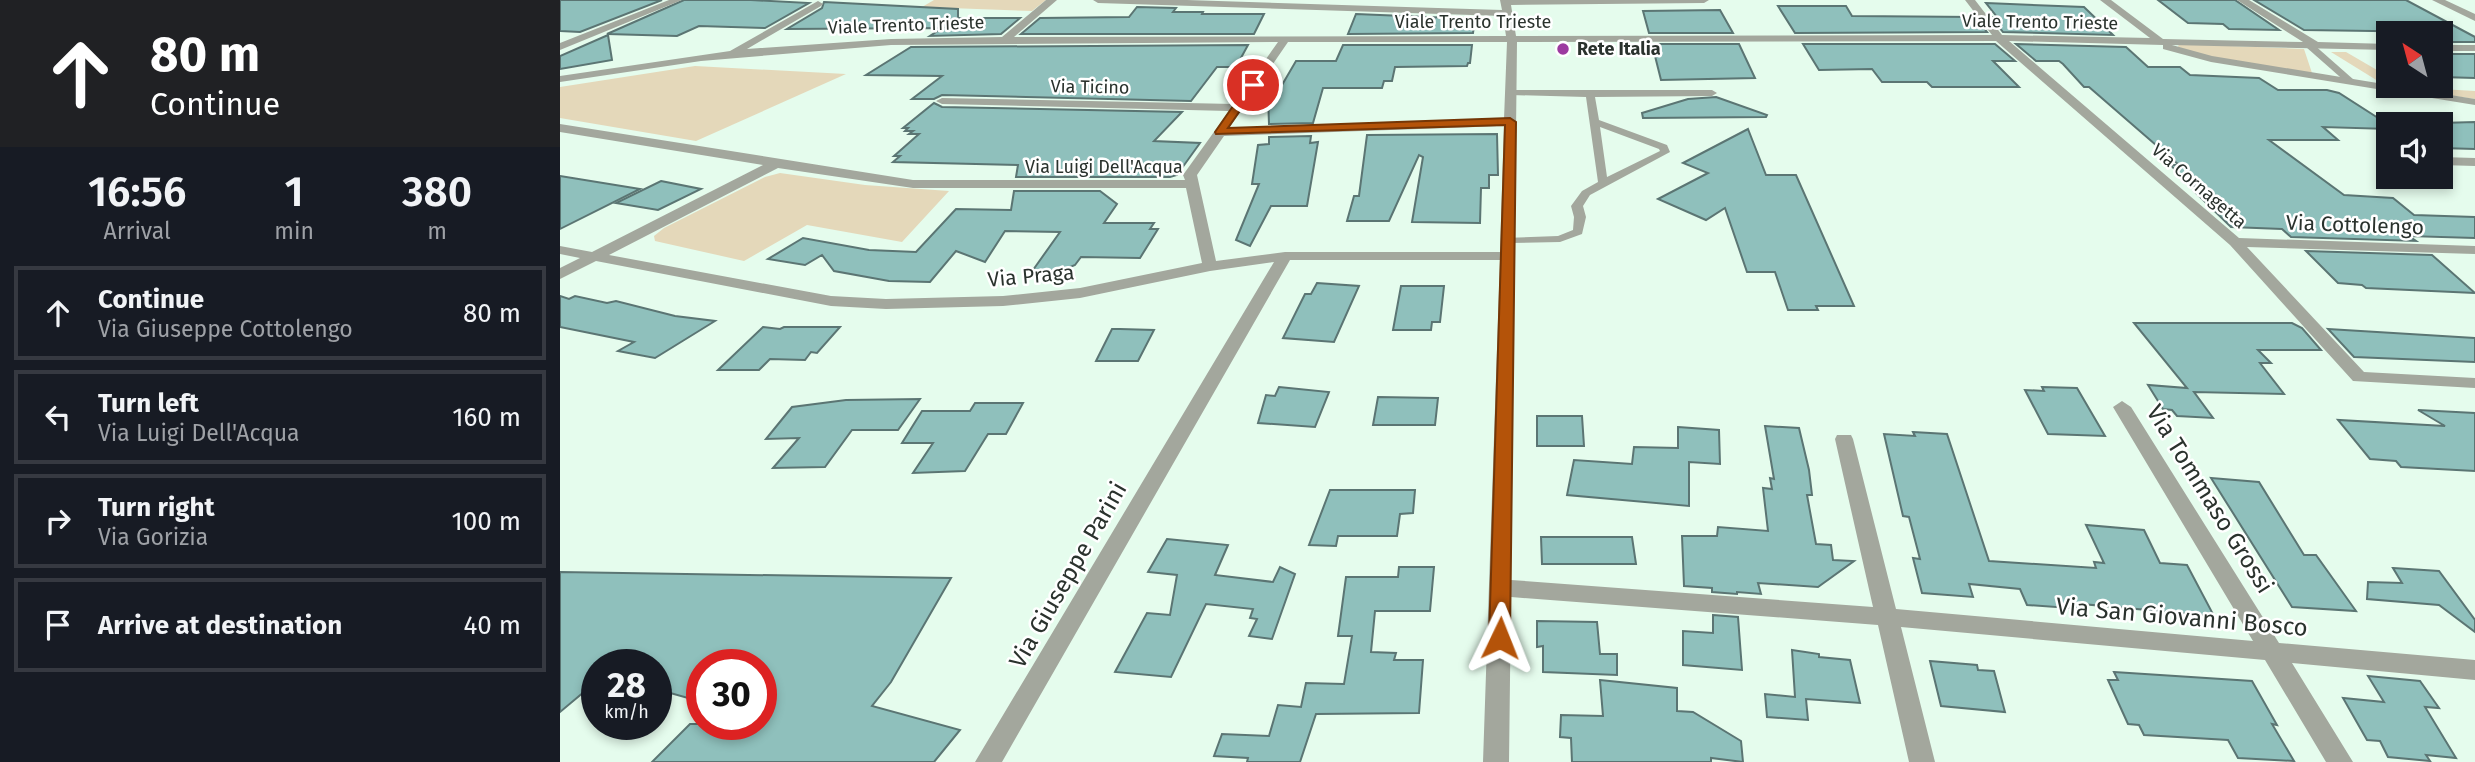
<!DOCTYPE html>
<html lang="en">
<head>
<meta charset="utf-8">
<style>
  :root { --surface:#171b24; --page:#242831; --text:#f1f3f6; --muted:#9ea1a6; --line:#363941 }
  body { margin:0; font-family:"Fira Sans",sans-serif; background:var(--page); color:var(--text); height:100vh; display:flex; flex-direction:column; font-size:26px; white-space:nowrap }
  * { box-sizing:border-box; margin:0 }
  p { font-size:23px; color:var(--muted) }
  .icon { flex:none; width:38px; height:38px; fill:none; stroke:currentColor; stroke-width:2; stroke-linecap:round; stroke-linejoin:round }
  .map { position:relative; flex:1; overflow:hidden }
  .details { display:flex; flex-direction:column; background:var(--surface); width:560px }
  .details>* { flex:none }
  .hud { background:#202124; color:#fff; overflow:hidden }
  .needle { width:46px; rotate:324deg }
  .tools { position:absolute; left:1816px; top:21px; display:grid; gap:14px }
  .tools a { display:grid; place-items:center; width:77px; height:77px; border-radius:0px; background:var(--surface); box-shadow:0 4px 10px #0003; font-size:35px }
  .speed { position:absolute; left:21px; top:649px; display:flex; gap:14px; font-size:35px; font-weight:700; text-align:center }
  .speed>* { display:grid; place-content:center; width:91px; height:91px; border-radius:50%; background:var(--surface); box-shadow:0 4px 10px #0003; line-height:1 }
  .speed small { font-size:18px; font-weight:400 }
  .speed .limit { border:10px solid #d22; background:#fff; color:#111 }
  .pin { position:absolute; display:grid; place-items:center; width:60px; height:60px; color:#fff; margin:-30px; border:4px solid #fff; border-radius:50%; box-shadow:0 2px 7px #0007 }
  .me { position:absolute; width:77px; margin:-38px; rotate:2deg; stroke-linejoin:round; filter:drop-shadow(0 0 5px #0008) }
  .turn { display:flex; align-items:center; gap:24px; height:147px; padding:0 35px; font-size:32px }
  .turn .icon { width:91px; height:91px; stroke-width:2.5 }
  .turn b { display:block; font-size:49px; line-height:60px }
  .eta { display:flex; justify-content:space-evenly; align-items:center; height:119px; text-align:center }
  .eta b { font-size:42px; font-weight:600; line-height:49px }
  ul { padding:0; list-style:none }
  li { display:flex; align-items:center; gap:21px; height:94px; margin:0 14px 10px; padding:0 21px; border:4px solid var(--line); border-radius:0px }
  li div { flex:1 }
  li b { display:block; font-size:26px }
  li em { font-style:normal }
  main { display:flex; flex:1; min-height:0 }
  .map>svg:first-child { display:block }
</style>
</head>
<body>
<main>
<section class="details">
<div class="hud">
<div class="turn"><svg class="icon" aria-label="ahead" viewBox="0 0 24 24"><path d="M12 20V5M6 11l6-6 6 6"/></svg><div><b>80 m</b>Continue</div></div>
</div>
<div class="eta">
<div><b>16:56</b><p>Arrival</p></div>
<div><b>1</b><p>min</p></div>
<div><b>380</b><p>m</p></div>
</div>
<ul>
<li><svg class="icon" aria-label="ahead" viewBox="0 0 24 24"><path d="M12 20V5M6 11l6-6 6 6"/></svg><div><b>Continue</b><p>Via Giuseppe Cottolengo</p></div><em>80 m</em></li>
<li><svg class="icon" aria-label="left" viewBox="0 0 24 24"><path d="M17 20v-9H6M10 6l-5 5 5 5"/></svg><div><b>Turn left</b><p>Via Luigi Dell'Acqua</p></div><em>160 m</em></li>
<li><svg class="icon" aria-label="right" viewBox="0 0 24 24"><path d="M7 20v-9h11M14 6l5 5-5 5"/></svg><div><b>Turn right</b><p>Via Gorizia</p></div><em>100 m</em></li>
<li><svg class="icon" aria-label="arrive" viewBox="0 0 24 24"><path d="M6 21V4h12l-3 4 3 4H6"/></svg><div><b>Arrive at destination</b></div><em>40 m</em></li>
</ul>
</section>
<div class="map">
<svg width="1915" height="762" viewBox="0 0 1915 762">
  <rect width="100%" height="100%" fill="#e5fced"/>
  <g fill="#e4d8ba">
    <path d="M374 0H486L472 11 362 7Z"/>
    <path d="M1619 44 1744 49 1752 73C1708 66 1660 62 1618 47Z"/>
    <path d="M1771 52H1786L1829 77V86L1915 91V99L1826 86Z"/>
    <path d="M135 66 286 74 136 141 0 118V87Z"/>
    <path d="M220 173 305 185 389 191 342 242 247 225 184 261 95 241 94 236 104 228 205 177Z"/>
  </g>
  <g fill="#8fc0bc" stroke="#5b7573" stroke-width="2">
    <path d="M0 0H102L20 32 0 31Z"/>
    <path d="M124 0H191L249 3 205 28 139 26 117 36 47 34Z"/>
    <path d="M1598 0H1675L1719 30 1669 29 1663 24 1628 23Z"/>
    <path d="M1694 0H1846L1915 37V42H1881V32L1744 30Z"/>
    <path d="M264 2 398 9V18H460L441 34 370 36 382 28 227 29 262 8Z"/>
    <path d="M1426 3 1524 7 1553 35 1443 32 1431 17H1437Z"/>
    <path d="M1218 6H1286L1292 16 1415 17 1427 32 1235 33Z"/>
    <path d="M577 7 616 8 613 12H643L642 14H704L694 34H461L480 18 569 17Z"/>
    <path d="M1160 10 1173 33H1089L1083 11Z"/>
    <path d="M796 14 915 19 913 33 788 34Z"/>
    <path d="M48 35 52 60 0 69V56Z"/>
    <path d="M1092 44H1179L1195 78 1101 80Z"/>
    <path d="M1243 44H1435L1455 61H1433L1459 87H1372L1367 82H1322L1312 69 1259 70Z"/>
    <path d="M1456 44 1566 47 1588 67H1620L1630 75 1699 78 1718 90H1767L1779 93 1829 125V129L1763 127 1778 140H1709L1784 195 1833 198 1854 215 1915 217V238L1849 236 1856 241 1731 237 1722 229 1671 227 1635 192H1641L1610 165H1619L1529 87H1524L1503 64 1499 61H1476Z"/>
    <path d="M688 45 676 67H657L631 101 382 95 374 99H352L382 76 306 75 351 47Z"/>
    <path d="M783 45H912L910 63H908L907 66 835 67 832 81H824L822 88H763L753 123 709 124 708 96 713 85H722L736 61H776Z"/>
    <path d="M1881 54H1915V78L1881 77Z"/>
    <path d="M1156 97 1207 115 1206 117 1083 118 1082 113 1128 99Z"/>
    <path d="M374 103 382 107 622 112 594 141 640 143 617 175 610 177H456L458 165 333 162 340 156H334L359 134H349L353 131H345L348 128H343Z"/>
    <path d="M1915 122V149L1881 148V123Z"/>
    <path d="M1188 129 1206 175H1236L1294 306H1256L1258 310H1228L1215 272H1187L1165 208 1146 220 1098 199 1148 173 1123 163Z"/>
    <path d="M937 134 938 175H929V188H921L920 223 852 222 863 157 859 155 829 221H787L794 196H799L807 135Z"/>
    <path d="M751 136 750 143 758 142 747 206H711L690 246 676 240 699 184H692L698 145 709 144V137Z"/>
    <path d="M0 176 80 189 0 229Z"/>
    <path d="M101 181 141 189 98 210 56 203Z"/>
    <path d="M454 191H540L557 204 544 223H594L590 229H598L580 258 521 257 515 265 501 271 473 270 500 232 445 231 425 262 396 251 370 282 329 281 274 271 262 255 245 265 208 259 243 238 309 250 356 252 396 209 451 210Z"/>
    <path d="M1746 251 1872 255 1915 293 1806 288 1802 285 1778 283Z"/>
    <path d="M757 283 799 286 774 342 723 338 745 294H751Z"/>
    <path d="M841 286H884L880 322H872L871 330H833Z"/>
    <path d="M0 296 9 299 15 296 47 303 56 301 115 316 155 321 95 358 58 351 74 342 0 327Z"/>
    <path d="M1574 323H1732L1742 328 1761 350H1698L1711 363H1700L1724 394 1634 392 1653 418 1617 416 1612 410 1603 409 1588 385 1627 388Z"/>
    <path d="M203 327 220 329 224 327H280L257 353 251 352 245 360 210 359 199 370H158Z"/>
    <path d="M552 329H560L594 330 578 361H536Z"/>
    <path d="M1768 329 1915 338V362L1794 357Z"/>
    <path d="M719 387 769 392 755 427 698 423 706 395 715 396Z"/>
    <path d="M1482 387 1517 388 1545 436 1488 434 1465 390 1484 391Z"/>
    <path d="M818 397 878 398 875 425H813Z"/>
    <path d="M360 399 338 430H292L265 467 213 468 239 438 206 439 232 407 286 400Z"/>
    <path d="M415 403H463L446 434H428L405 471 353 473 373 443H342L362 411H410Z"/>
    <path d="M1858 410 1915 413V471L1841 467 1836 461 1810 459 1778 420 1885 426Z"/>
    <path d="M977 416H1022L1024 446H977Z"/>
    <path d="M1205 426 1239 428 1249 470 1252 495H1247L1256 544 1271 545 1273 560 1294 561 1258 587 1198 583 1201 594 1177 592V594L1152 592V588L1124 586 1122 536H1157L1158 527 1208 531 1203 488 1212 489 1210 478 1214 479Z"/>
    <path d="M1118 427 1159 430 1160 464 1129 462V506L1007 495 1014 460 1072 464 1074 447 1118 448Z"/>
    <path d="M1353 432 1387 434 1429 561 1536 568 1534 562 1544 563 1526 525 1584 530 1600 563 1627 565 1654 616 1521 604 1523 609 1467 605 1460 589 1409 584 1413 597 1362 593 1353 558 1360 559 1349 517 1343 516 1324 434 1355 436Z"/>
    <path d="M1651 478 1699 482 1744 555H1756L1796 611 1732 607Z"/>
    <path d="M770 490H855L853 513 840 514 837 536H778L776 546 749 545Z"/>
    <path d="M981 537H1072L1076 564H982Z"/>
    <path d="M607 539 668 545 655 575 713 582 720 567 735 574 712 639 689 636 697 619 690 618 693 609 646 604 611 677 555 672 587 613 610 615 617 575 588 572Z"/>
    <path d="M839 567H874L870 611H815L811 652 836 653 834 660H863L859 713 756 714 740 762H687L688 758 654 756 662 734 709 736 718 705 741 707 746 683 784 684 792 636H778L786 577H838Z"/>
    <path d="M1833 568 1879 571 1915 620V632L1879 605 1807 599 1808 582 1842 583Z"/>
    <path d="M0 572 391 578 331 682 312 706 400 730 374 762H92L130 724H201V665H142V702L96 689V665H37V681L0 712Z"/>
    <path d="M1153 615 1178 617 1182 670 1123 665V631L1153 633Z"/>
    <path d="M977 621 1037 622 1040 654H1057V675L983 672V646L977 647Z"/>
    <path d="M1232 650 1259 654V657L1290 660 1300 703 1246 699 1248 720 1207 717 1205 694 1235 697Z"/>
    <path d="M1370 661 1417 665 1418 670 1434 671 1445 712 1381 706Z"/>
    <path d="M1554 672 1692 681 1717 725 1712 724 1734 761 1678 758 1668 740 1584 735 1579 725 1568 724 1548 680H1558Z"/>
    <path d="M1808 676 1860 681 1879 708 1865 707 1896 758 1866 755 1870 761 1828 757 1820 741 1807 740 1783 698 1824 702Z"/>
    <path d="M1040 680 1117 688V711L1133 712 1181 741 1183 762 1151 758V762H1012L1011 738 1000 737 1001 715 1043 716Z"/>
  </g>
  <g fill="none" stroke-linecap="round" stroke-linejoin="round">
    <g fill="#a3a79d" fill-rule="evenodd">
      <path d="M1746 43H1752L1794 80V84H1788L1746 47Z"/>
      <path d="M948 90H1152L1157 93 1152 96 1035 97 1039 120 1107 145 1110 152 1030 195 1023 206 1026 217 1022 234 1000 242 948 243 942 240 944 238 998 236 1013 230 1014 217 1011 206 1022 191 1038 182 1026 97 951 95 948 94ZM1040 127 1099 149 1100 151 1047 177Z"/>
    </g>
    <g fill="#a3a79d" fill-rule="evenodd">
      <path d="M109 0H122L0 50V43Z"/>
      <path d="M486 0H497L454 37 946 36 943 16 538 3 533 0H627L942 10 940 0H1149L1144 3 951 5 956 36 1432 35 1405 0H1415L1442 35 1590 38 1540 0H1551L1603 39 1743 42 1677 0H1689L1758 42 1829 44V50L1612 45 1652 56 1915 99V105L1651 62 1603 49V45L1449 41 1679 238 1915 246V254L1687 247 1804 372 1915 378V388L1793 381 1670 245 1436 41 957 42 951 580 1313 607 1275 439 1277 435H1291L1293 439 1336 609 1693 641 1553 407 1562 401 1571 407 1719 643 1915 660V680L1732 663 1793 762H1766L1705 660 1341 627 1375 762H1349L1318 625 951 597 949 762H923L940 260H730L442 762H415L714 262 650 271 520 298 443 306 326 309 271 306 36 261 0 279V268L20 258 0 254V246L32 252 203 165 0 132V124L353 180H625L623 175 669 111 382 104 376 101 382 98 674 104 718 42 331 45 141 61 0 82V76L170 51 258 1 263 4 261 6 187 49 331 39 442 37ZM728 42H947L944 119 669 128ZM944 126 940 252H725L656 261 637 175 664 136ZM218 168 353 188H626L642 263 520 288 443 296 326 299 271 296 49 255Z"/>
      <path d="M1872 0H1885L1915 14V21Z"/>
      <rect x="1881" y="45" width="34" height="6"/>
      <path d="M1829 155V163L1822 162V156Z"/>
      <path d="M1881 157 1915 158V166L1881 165Z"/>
    </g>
  </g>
  <path fill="#b45309" stroke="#753606" stroke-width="2" d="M689 83 698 85 668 128 950 118 956 122 950 638 947 644 940 646 933 644 929 638 945 125 656 134 655 132Z"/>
  <circle fill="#9c3aa0" stroke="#fff" stroke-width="2.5" cx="1003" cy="49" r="7"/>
  <g text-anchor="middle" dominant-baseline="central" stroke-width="5" stroke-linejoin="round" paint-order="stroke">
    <g font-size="18" fill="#2a322d" stroke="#fff">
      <text x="913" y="22">Viale Trento Trieste</text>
      <text transform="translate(1480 22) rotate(1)">Viale Trento Trieste</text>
      <text transform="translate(346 25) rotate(-2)">Viale Trento Trieste</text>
      <text transform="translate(530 87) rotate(1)">Via Ticino</text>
      <text x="544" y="167">Via Luigi Dell'Acqua</text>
      <text transform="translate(1639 186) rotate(41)">Via Cornagetta</text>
    </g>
    <g font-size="18" font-weight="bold" fill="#2a322d" stroke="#fff" text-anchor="start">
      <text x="1017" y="49">Rete Italia</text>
    </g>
    <g font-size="21" fill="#2a322d" stroke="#fff">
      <text transform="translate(1795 225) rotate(2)">Via Cottolengo</text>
      <text transform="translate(471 276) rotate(-5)">Via Praga</text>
    </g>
    <g font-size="24" fill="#2a322d" stroke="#fff">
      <text transform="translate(1650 499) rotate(58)">Via Tommaso Grossi</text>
      <text transform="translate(508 575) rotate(-60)">Via Giuseppe Parini</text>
      <text transform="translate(1622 617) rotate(5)">Via San Giovanni Bosco</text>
    </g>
  </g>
</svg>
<div class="tools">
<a><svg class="needle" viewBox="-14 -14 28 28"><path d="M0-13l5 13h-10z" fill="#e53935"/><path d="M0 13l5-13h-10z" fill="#9ea1a6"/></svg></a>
<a><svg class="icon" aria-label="sound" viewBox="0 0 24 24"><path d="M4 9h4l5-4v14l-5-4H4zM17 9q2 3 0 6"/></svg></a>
</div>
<div class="speed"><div>28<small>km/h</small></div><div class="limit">30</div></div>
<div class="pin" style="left:693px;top:85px;background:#d93025"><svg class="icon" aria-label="arrive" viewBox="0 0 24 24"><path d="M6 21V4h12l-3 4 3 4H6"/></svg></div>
<svg class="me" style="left:940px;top:638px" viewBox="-20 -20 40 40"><path d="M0-17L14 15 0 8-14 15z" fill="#b45309" stroke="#fff" stroke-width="4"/></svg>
</div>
</main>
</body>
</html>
